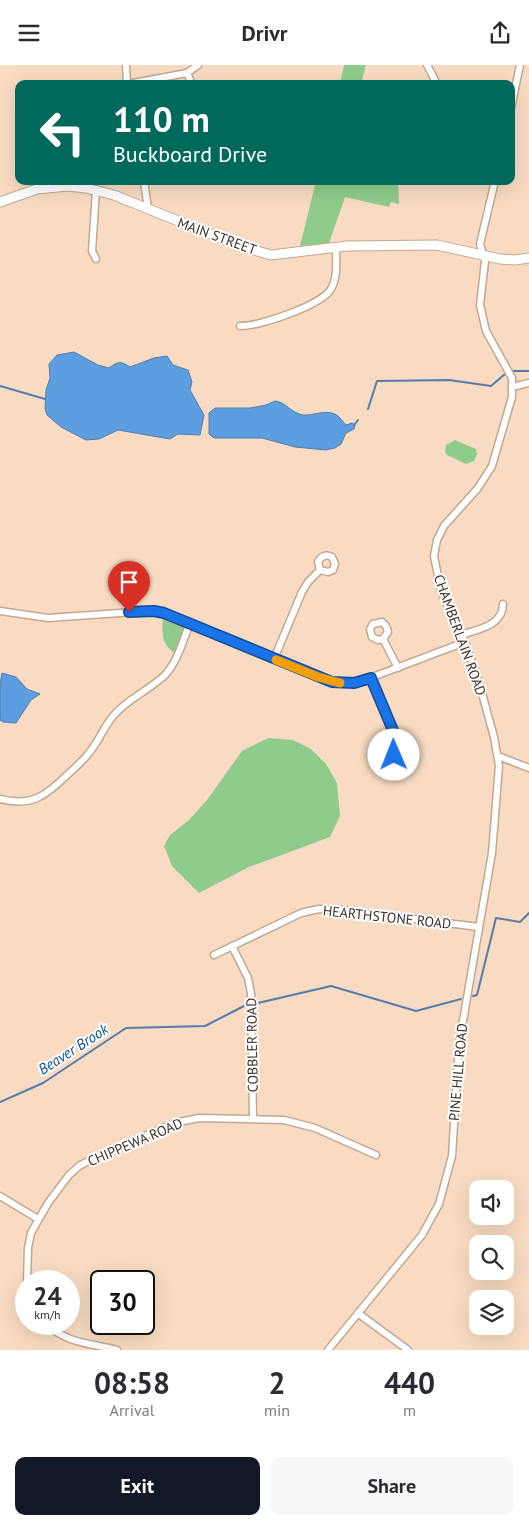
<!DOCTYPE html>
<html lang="en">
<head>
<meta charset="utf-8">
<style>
  :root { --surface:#fff; --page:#f7f7f7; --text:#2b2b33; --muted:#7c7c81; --accent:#111827 }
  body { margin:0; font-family:"PT Sans",sans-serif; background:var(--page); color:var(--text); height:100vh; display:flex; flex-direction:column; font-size:19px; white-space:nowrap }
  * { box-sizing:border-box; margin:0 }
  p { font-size:16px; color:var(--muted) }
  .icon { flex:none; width:28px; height:28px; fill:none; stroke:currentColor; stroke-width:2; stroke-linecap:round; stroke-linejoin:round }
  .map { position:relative; height:1285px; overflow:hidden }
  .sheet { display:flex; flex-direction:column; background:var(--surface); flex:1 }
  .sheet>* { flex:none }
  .hud { position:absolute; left:15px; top:15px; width:500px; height:105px; border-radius:10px; box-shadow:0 5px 20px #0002; background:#00695c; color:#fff; overflow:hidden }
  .tools { position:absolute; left:469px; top:1115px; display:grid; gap:10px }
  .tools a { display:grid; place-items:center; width:45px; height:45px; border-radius:10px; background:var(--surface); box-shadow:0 5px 20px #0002; font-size:25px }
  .speed { position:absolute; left:15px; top:1205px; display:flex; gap:10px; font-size:25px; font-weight:700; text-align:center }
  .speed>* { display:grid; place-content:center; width:65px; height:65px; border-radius:50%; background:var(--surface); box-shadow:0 5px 20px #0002; line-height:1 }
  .speed small { font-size:12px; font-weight:400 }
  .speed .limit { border:2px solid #111; border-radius:8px; background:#fff; color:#111 }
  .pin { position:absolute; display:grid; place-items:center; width:42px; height:42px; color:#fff; margin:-51px -21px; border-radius:50% 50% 50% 0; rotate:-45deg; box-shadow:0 0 5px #0007 }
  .pin .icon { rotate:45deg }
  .me { position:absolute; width:55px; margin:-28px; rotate:359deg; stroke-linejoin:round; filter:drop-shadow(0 0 4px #0008) }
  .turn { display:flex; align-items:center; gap:18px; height:105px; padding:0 15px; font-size:22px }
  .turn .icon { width:65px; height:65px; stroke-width:2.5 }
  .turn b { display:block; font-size:35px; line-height:42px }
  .eta { display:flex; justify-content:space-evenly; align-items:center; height:85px; text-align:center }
  .eta b { font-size:30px; font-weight:600; line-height:35px }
  .cta { display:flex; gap:10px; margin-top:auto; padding:10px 15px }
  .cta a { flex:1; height:58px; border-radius:10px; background:var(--accent); color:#fff; font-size:20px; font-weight:600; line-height:58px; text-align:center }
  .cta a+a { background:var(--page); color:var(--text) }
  header { display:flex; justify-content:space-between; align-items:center; height:65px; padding:0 15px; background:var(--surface); font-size:22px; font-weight:600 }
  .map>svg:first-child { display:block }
</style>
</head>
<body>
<header><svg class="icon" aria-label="menu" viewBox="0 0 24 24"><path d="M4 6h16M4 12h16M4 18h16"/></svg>Drivr<svg class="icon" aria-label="share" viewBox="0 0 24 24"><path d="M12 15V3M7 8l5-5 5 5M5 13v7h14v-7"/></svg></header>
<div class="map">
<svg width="529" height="1285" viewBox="0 0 529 1285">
  <rect width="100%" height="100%" fill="#f8dbc2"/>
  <g fill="#8fcc8b">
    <path d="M344 0H366L361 19H340Z"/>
    <path d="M316 116H398L399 139 391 137 389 142 345 132 329 178 300 181Z"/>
    <path d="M455 375 476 384 477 389 474 396 466 399 447 390 445 387 446 380Z"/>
    <path d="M163 551C171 554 182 556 184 564L175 588C161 580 162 567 163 551Z"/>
    <path d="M268 673 293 675 311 684 326 699 337 718 340 751 330 772 249 802 199 828 172 801 164 781 170 770 189 755 207 735 242 686Z"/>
  </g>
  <g fill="#5d9ee0" stroke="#537da8">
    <path d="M74 287 98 300 109 303C118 296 121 296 130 302L154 293 167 291 173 300 188 305 192 317 190 325 204 350 200 370 178 369 170 374 118 365 99 374 86 375 61 362 47 350 45 344 46 325 50 313 49 299 57 290Z"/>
    <path d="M275 336C286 337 291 348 303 350 313 351 329 343 338 351 341 354 343 357 346 360L352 358 355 360 354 364 346 368 341 379 335 383 326 385 295 382 262 373H214L209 369V348L215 343H250L266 340Z"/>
    <path d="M2 608 16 612 27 624 40 629 31 635 16 658 3 657 0 655V619Z"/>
  </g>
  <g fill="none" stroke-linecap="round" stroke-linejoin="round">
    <g stroke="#537da8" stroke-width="2">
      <path d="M512 306H529"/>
      <path d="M0 321 45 334"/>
      <path d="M368 344 377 316 449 315 491 321 505 309"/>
      <path d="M354 360 358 355"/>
      <path d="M473 931 477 930 496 853 520 857 529 848"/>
      <path d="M258 938 331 921 416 946 461 934"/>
      <path d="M0 1037 43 1018 126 963 205 961 246 940"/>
    </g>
    <g stroke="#c3a890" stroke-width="9">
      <g id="street">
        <path d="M126 0 127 19"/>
        <path d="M427 0 437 19"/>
        <path d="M187 8 192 19"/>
        <path d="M128 19 187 8 198 0"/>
        <path d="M511 43 520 0"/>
        <path d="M144 116 148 144"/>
        <path d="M96 125 92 186 96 194"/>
        <path d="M240 261C258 262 322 240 331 224 338 212 336 196 336 183"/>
        <path d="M512 322 529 318"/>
        <path d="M0 546 48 553 149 546 164 548 318 612 342 618 362 616 465 577"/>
        <path d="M461 570C478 564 503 561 503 539"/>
        <path d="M383 574 378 575 372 572 370 564 373 559 382 557 386 561 388 567 383 574 398 603"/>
        <path d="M274 594 302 527 308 517 320 505 328 507 333 505 335 499 332 492C326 489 321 491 318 497L320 505"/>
        <path d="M371 613 397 675 410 684 411 692 405 697C390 697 395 685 397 675"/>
        <path d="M498 691 529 703"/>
        <path d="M0 734C31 742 46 731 67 710 75 703 83 696 89 688 99 676 104 661 114 650 128 633 150 625 165 610 178 596 183 575 190 558"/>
        <path d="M232 881 248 913 251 928 253 1053"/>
        <path d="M214 890 301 848 319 844 341 845 479 862"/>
        <path d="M0 1131 38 1154"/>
        <path d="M27 1216 28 1183 31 1168 48 1138 69 1110 79 1101 94 1093 174 1058 199 1053 284 1055 315 1063 376 1090"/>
        <path d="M359 1249 408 1285"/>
        <path d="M46 1259C68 1279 90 1278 117 1285"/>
        <path d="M328 1285 422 1170 439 1139 452 1091 459 979 492 788 499 701 494 672 480 621 465 577 441 526 434 491 437 475 444 461 478 423 492 401 512 332V313L486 266 480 240 485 196 480 179 495 116"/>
      </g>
    </g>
    <g stroke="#c3a890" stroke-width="11">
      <path id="secondary" d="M0 137 37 124 68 121 86 123 114 130 240 181 271 190 347 181 437 180 500 194 515 195 529 193"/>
    </g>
    <use href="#street" stroke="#fff" stroke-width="6"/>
    <use href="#secondary" stroke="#fff" stroke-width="9"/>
  </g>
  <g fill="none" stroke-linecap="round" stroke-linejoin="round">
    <g stroke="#114b97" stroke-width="12">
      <path id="route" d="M129 547 154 546 164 548 332 617 354 618 371 613 397 675 394 690"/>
    </g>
    <use href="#route" stroke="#1a73e8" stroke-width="9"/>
    <path stroke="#f59e0b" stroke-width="9" d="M276 595 318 612 340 618"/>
  </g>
  <g text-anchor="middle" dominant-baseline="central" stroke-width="4" stroke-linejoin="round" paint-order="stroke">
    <g font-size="14" fill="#3b3026" stroke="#fff">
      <text transform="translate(217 171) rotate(20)">MAIN STREET</text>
      <text transform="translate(460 570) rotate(70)">CHAMBERLAIN ROAD</text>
      <text transform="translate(387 852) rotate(6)">HEARTHSTONE ROAD</text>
      <text transform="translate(252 980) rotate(-91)">COBBLER ROAD</text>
      <text transform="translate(458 1007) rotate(-85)">PINE HILL ROAD</text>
      <text transform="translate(135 1077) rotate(-23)">CHIPPEWA ROAD</text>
    </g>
    <g font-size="15" font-style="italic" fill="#09538f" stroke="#fff">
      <text transform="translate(73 984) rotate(-33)">Beaver Brook</text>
    </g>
  </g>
</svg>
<div class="tools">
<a><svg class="icon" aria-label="sound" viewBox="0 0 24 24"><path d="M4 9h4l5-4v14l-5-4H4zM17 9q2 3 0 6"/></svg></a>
<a><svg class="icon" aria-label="search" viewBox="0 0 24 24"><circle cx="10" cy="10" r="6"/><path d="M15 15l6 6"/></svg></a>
<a><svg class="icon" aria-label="layers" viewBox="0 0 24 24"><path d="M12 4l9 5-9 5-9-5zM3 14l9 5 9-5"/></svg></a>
</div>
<div class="speed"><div>24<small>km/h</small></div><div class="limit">30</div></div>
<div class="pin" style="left:129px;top:547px;background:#d93025"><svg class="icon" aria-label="arrive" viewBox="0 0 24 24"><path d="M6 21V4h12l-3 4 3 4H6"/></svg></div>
<svg class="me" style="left:394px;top:690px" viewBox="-20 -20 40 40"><circle r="19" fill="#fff"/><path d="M0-13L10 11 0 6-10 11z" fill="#1a73e8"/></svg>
<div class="hud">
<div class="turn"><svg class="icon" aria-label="left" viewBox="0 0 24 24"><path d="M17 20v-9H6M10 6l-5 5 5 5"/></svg><div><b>110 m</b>Buckboard Drive</div></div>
</div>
</div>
<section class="sheet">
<div class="eta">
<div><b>08:58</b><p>Arrival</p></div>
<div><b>2</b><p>min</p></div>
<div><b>440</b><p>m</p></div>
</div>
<div class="cta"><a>Exit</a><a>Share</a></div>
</section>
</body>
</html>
